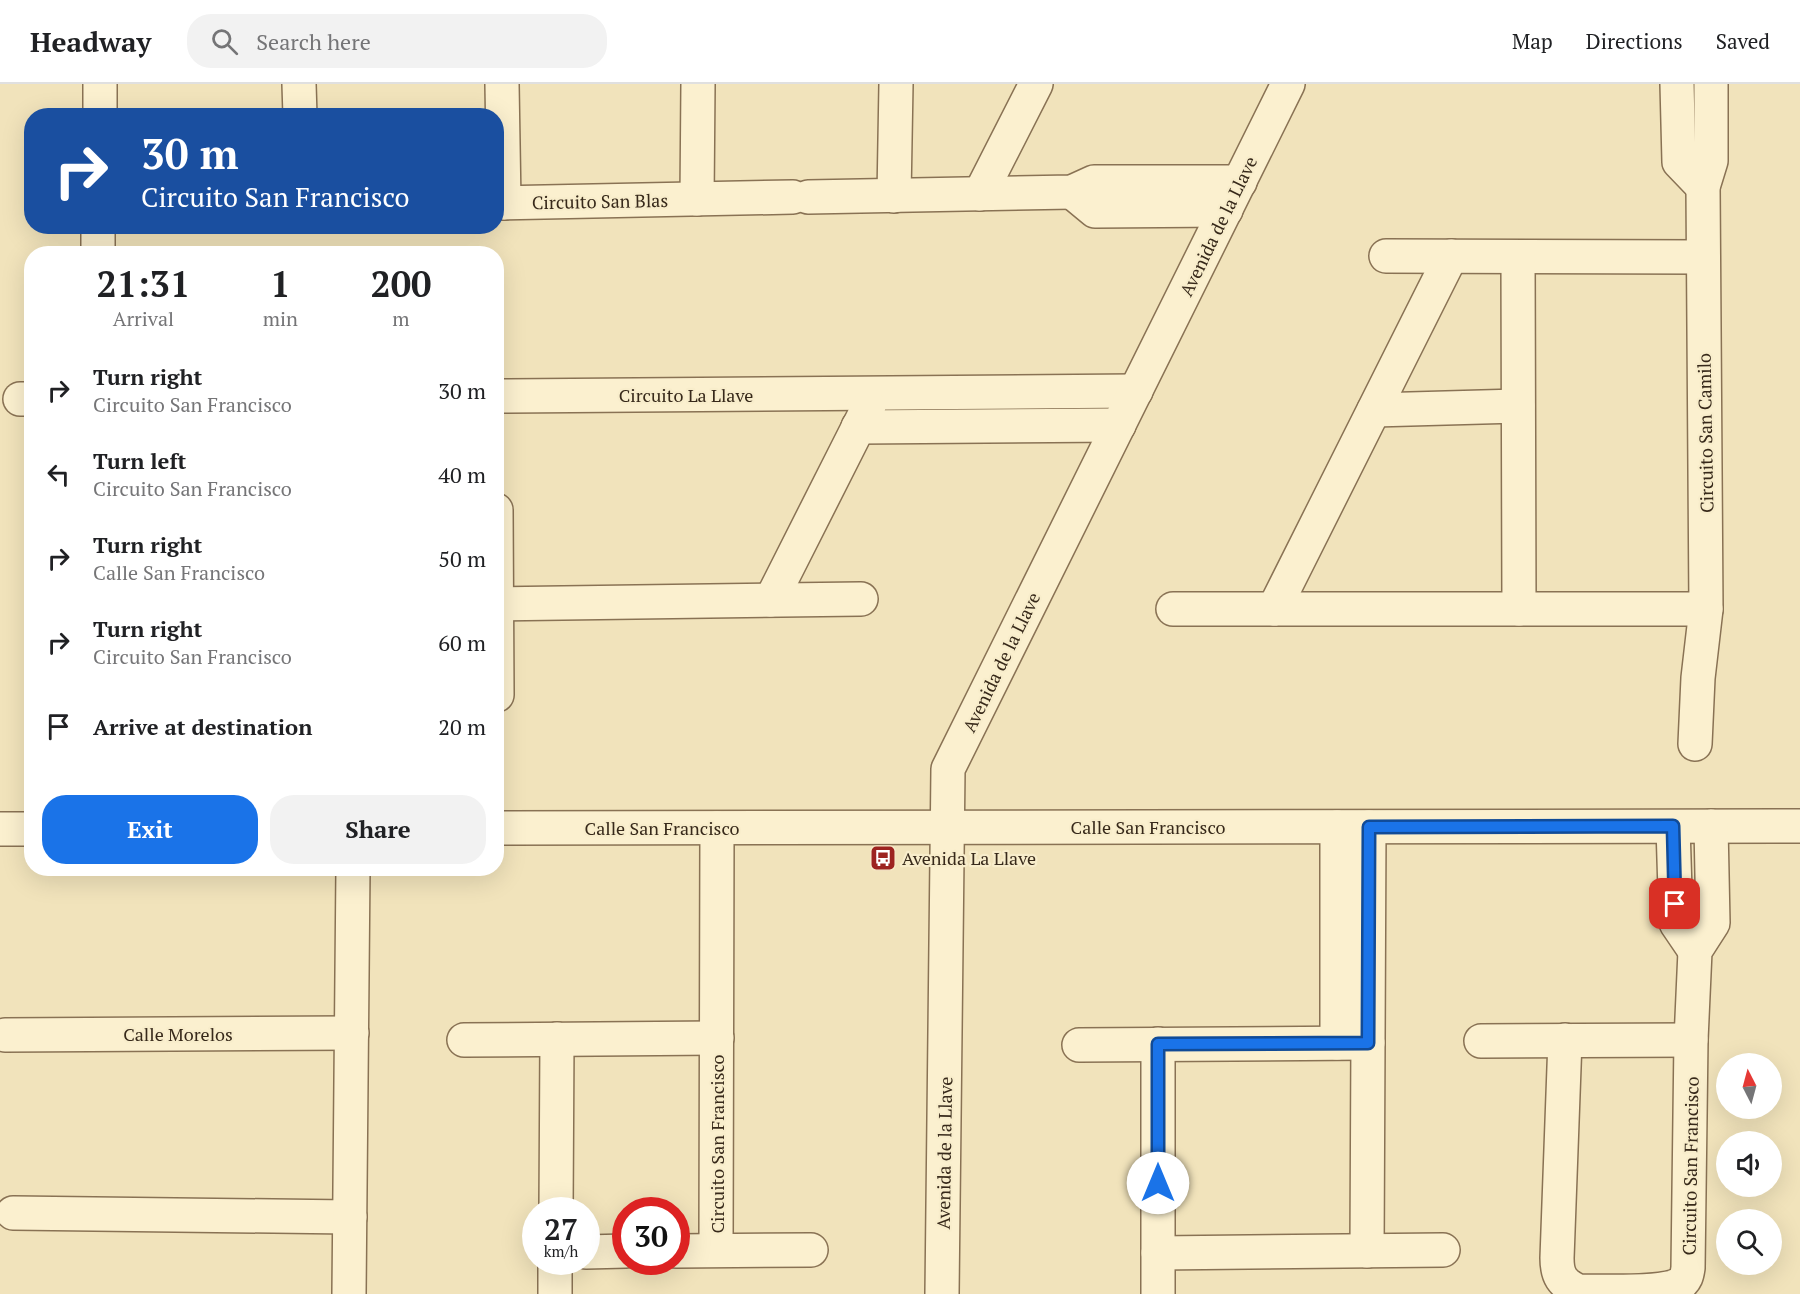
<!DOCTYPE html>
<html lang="en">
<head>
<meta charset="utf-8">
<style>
  :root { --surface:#fff; --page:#f2f2f2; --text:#202124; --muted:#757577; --line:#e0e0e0; --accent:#1a73e8 }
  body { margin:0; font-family:"PT Serif",serif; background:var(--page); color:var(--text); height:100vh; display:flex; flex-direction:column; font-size:22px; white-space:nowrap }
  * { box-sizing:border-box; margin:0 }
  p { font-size:20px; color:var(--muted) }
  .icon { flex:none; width:33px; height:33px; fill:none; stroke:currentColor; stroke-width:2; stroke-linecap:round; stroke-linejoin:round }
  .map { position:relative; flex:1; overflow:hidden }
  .drawer { position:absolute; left:24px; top:162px; width:480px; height:630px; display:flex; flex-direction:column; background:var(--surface); border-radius:24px; box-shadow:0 6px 24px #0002 }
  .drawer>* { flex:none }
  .top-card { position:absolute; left:24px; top:24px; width:480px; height:126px; border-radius:24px; box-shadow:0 6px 24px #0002; background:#1a4fa0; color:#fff; overflow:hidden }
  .needle { width:39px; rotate:354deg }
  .tools { position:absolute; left:1716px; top:969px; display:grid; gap:12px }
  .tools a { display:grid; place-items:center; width:66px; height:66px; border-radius:50%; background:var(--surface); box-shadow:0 6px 24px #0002; font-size:30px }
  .speed { position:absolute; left:522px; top:1113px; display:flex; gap:12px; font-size:30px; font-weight:700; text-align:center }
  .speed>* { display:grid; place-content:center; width:78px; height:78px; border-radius:50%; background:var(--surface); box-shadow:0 6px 24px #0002; line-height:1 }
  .speed small { font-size:15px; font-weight:400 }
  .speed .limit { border:9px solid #d22; background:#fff; color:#111 }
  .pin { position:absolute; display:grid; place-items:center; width:51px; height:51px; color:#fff; margin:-26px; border-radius:12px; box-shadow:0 3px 9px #0006 }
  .me { position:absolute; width:66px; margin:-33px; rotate:0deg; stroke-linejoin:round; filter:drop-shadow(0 0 4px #0008) }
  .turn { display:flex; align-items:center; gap:21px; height:126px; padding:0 18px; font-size:27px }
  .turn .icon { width:78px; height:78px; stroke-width:2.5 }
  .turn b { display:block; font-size:42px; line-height:51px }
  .eta { display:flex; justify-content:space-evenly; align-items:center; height:102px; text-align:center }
  .eta b { font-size:36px; font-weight:800; line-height:42px }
  .action { display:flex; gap:12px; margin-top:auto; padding:12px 18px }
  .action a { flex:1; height:69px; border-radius:24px; background:var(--accent); color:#fff; font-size:24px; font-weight:800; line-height:69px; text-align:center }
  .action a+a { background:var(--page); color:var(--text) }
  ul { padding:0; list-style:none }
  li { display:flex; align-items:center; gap:18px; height:84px; padding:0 18px }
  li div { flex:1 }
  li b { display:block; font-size:22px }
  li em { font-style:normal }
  header { display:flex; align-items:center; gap:36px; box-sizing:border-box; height:84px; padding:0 30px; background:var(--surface); border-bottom:2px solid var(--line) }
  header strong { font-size:28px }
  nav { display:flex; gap:33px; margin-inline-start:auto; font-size:21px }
  .search { width:420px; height:54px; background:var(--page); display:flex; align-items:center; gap:15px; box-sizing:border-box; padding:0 21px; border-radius:24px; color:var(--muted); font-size:22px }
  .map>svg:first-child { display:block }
</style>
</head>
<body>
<header>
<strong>Headway</strong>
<div class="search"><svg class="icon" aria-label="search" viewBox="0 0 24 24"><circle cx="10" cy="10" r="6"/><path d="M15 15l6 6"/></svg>Search here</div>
<nav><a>Map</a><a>Directions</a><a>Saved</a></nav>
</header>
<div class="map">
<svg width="1800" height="1210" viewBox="0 0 1800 1210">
  <rect width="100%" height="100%" fill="#f1e3bb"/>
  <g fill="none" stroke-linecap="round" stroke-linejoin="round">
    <g stroke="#897254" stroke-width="36">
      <g id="minor">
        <path d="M299 0 300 32"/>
        <path d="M502 0 504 119"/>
        <path d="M1677 0 1679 78 1703 103"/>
        <path d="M100 32V0"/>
        <path d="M1072 108 1095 127 1226 126"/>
        <path d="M980 110 1036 0"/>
        <path d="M894 112 896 0"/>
        <path d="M808 113 1072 108 1094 98H1240"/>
        <path d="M697 115 698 0"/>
        <path d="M496 119 793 113"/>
        <path d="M98 170V142"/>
        <path d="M1386 172 1703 173"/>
        <path d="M1518 173 1519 525"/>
        <path d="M496 312 1136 307"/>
        <path d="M20 315H32"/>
        <path d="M1374 326 1518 322"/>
        <path d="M858 343 1119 341"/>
        <path d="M496 426 497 611"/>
        <path d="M771 516 869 322"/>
        <path d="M497 520 861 515"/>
        <path d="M1173 525H1706"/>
        <path d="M1274 525 1451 172"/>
        <path d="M1695 660 1698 594 1706 525 1703 103 1711 77V0"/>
        <path d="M1673 743 1676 839 1695 867"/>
        <path d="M496 744 1800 742"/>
        <path d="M0 745H32"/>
        <path d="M5 951 352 949"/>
        <path d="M464 956 717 954"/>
        <path d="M1565 956 1557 1174C1557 1192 1562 1199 1578 1207 1601 1207 1662 1210 1680 1200 1686 1196 1687 1191 1688 1184L1691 956 1695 867 1713 839 1711 742"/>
        <path d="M1481 957 1691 956"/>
        <path d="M1337 959V743"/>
        <path d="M1079 961 1368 959"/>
        <path d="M556 1126 557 955"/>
        <path d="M13 1129 350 1133"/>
        <path d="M716 1166 717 744"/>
        <path d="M676 1167 811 1166"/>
        <path d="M1367 1167 1369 743"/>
        <path d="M586 1168 626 1167"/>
        <path d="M1158 1169 1443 1166"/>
        <path d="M349 1210 353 784"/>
        <path d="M555 1210V1178"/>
        <path d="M942 1210 948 685 1288 0"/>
        <path d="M1158 1210V960"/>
      </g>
    </g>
    <use href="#minor" stroke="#fbf0cf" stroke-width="33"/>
  </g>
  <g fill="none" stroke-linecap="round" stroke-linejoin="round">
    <g stroke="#114b97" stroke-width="15">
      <path id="route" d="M1158 1099V960L1368 959 1369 743 1673 742 1675 820"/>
    </g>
    <use href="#route" stroke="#1a73e8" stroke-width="10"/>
  </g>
  <defs>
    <g id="bus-square" transform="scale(1.35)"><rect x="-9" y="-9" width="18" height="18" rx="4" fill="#9d2320" stroke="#f8edcb"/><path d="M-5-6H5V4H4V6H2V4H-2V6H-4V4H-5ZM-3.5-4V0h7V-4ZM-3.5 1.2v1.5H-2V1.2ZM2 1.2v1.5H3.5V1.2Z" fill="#fff"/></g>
  </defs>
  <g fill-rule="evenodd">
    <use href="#bus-square" x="883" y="774"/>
  </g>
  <g text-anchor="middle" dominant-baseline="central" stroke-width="4.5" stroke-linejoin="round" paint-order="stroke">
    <g font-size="18" fill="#37291a" stroke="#f8edcb">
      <text transform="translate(600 117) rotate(-1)">Circuito San Blas</text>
      <text transform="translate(1218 142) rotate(-64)">Avenida de la Llave</text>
      <text x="686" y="311">Circuito La Llave</text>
      <text transform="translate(1705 349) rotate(-91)">Circuito San Camilo</text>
      <text transform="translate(1001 578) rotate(-64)">Avenida de la Llave</text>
      <text x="1148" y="743">Calle San Francisco</text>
      <text x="662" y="744">Calle San Francisco</text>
      <text x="178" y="950">Calle Morelos</text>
      <text transform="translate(717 1060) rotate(-90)">Circuito San Francisco</text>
      <text transform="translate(944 1069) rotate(-89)">Avenida de la Llave</text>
      <text transform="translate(1690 1082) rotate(-89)">Circuito San Francisco</text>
    </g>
    <g font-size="18" fill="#37291a" stroke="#f8edcb" text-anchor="start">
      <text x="902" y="774">Avenida La Llave</text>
    </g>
  </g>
</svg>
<div class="tools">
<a><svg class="needle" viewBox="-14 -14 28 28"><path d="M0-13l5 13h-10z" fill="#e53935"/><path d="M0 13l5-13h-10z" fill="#757577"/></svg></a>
<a><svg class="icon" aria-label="sound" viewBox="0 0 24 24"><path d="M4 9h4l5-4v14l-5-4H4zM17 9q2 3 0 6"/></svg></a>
<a><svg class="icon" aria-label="search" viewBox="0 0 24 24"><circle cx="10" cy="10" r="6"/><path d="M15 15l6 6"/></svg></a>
</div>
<div class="speed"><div>27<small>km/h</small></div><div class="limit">30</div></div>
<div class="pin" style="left:1675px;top:820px;background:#d93025"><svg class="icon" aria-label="arrive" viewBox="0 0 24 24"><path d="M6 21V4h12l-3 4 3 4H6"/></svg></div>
<svg class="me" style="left:1158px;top:1099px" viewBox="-20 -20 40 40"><circle r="19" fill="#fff"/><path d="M0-13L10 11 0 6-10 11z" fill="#1a73e8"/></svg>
<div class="top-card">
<div class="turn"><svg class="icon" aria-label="right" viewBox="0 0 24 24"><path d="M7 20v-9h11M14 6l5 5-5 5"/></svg><div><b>30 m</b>Circuito San Francisco</div></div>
</div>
<section class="drawer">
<div class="eta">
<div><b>21:31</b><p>Arrival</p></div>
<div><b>1</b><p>min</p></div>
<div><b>200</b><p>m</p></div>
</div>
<ul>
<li><svg class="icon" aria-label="right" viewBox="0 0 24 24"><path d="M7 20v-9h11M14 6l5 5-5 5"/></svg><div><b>Turn right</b><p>Circuito San Francisco</p></div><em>30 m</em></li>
<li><svg class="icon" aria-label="left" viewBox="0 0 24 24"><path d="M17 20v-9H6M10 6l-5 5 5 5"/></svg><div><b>Turn left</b><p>Circuito San Francisco</p></div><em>40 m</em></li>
<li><svg class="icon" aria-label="right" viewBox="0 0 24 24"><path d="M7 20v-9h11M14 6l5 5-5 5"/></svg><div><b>Turn right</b><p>Calle San Francisco</p></div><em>50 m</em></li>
<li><svg class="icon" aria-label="right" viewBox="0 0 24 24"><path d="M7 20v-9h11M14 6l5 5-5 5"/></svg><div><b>Turn right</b><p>Circuito San Francisco</p></div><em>60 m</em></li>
<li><svg class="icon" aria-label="arrive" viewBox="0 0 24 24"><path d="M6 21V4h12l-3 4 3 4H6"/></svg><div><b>Arrive at destination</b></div><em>20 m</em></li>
</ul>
<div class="action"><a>Exit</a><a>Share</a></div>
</section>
</div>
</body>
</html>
